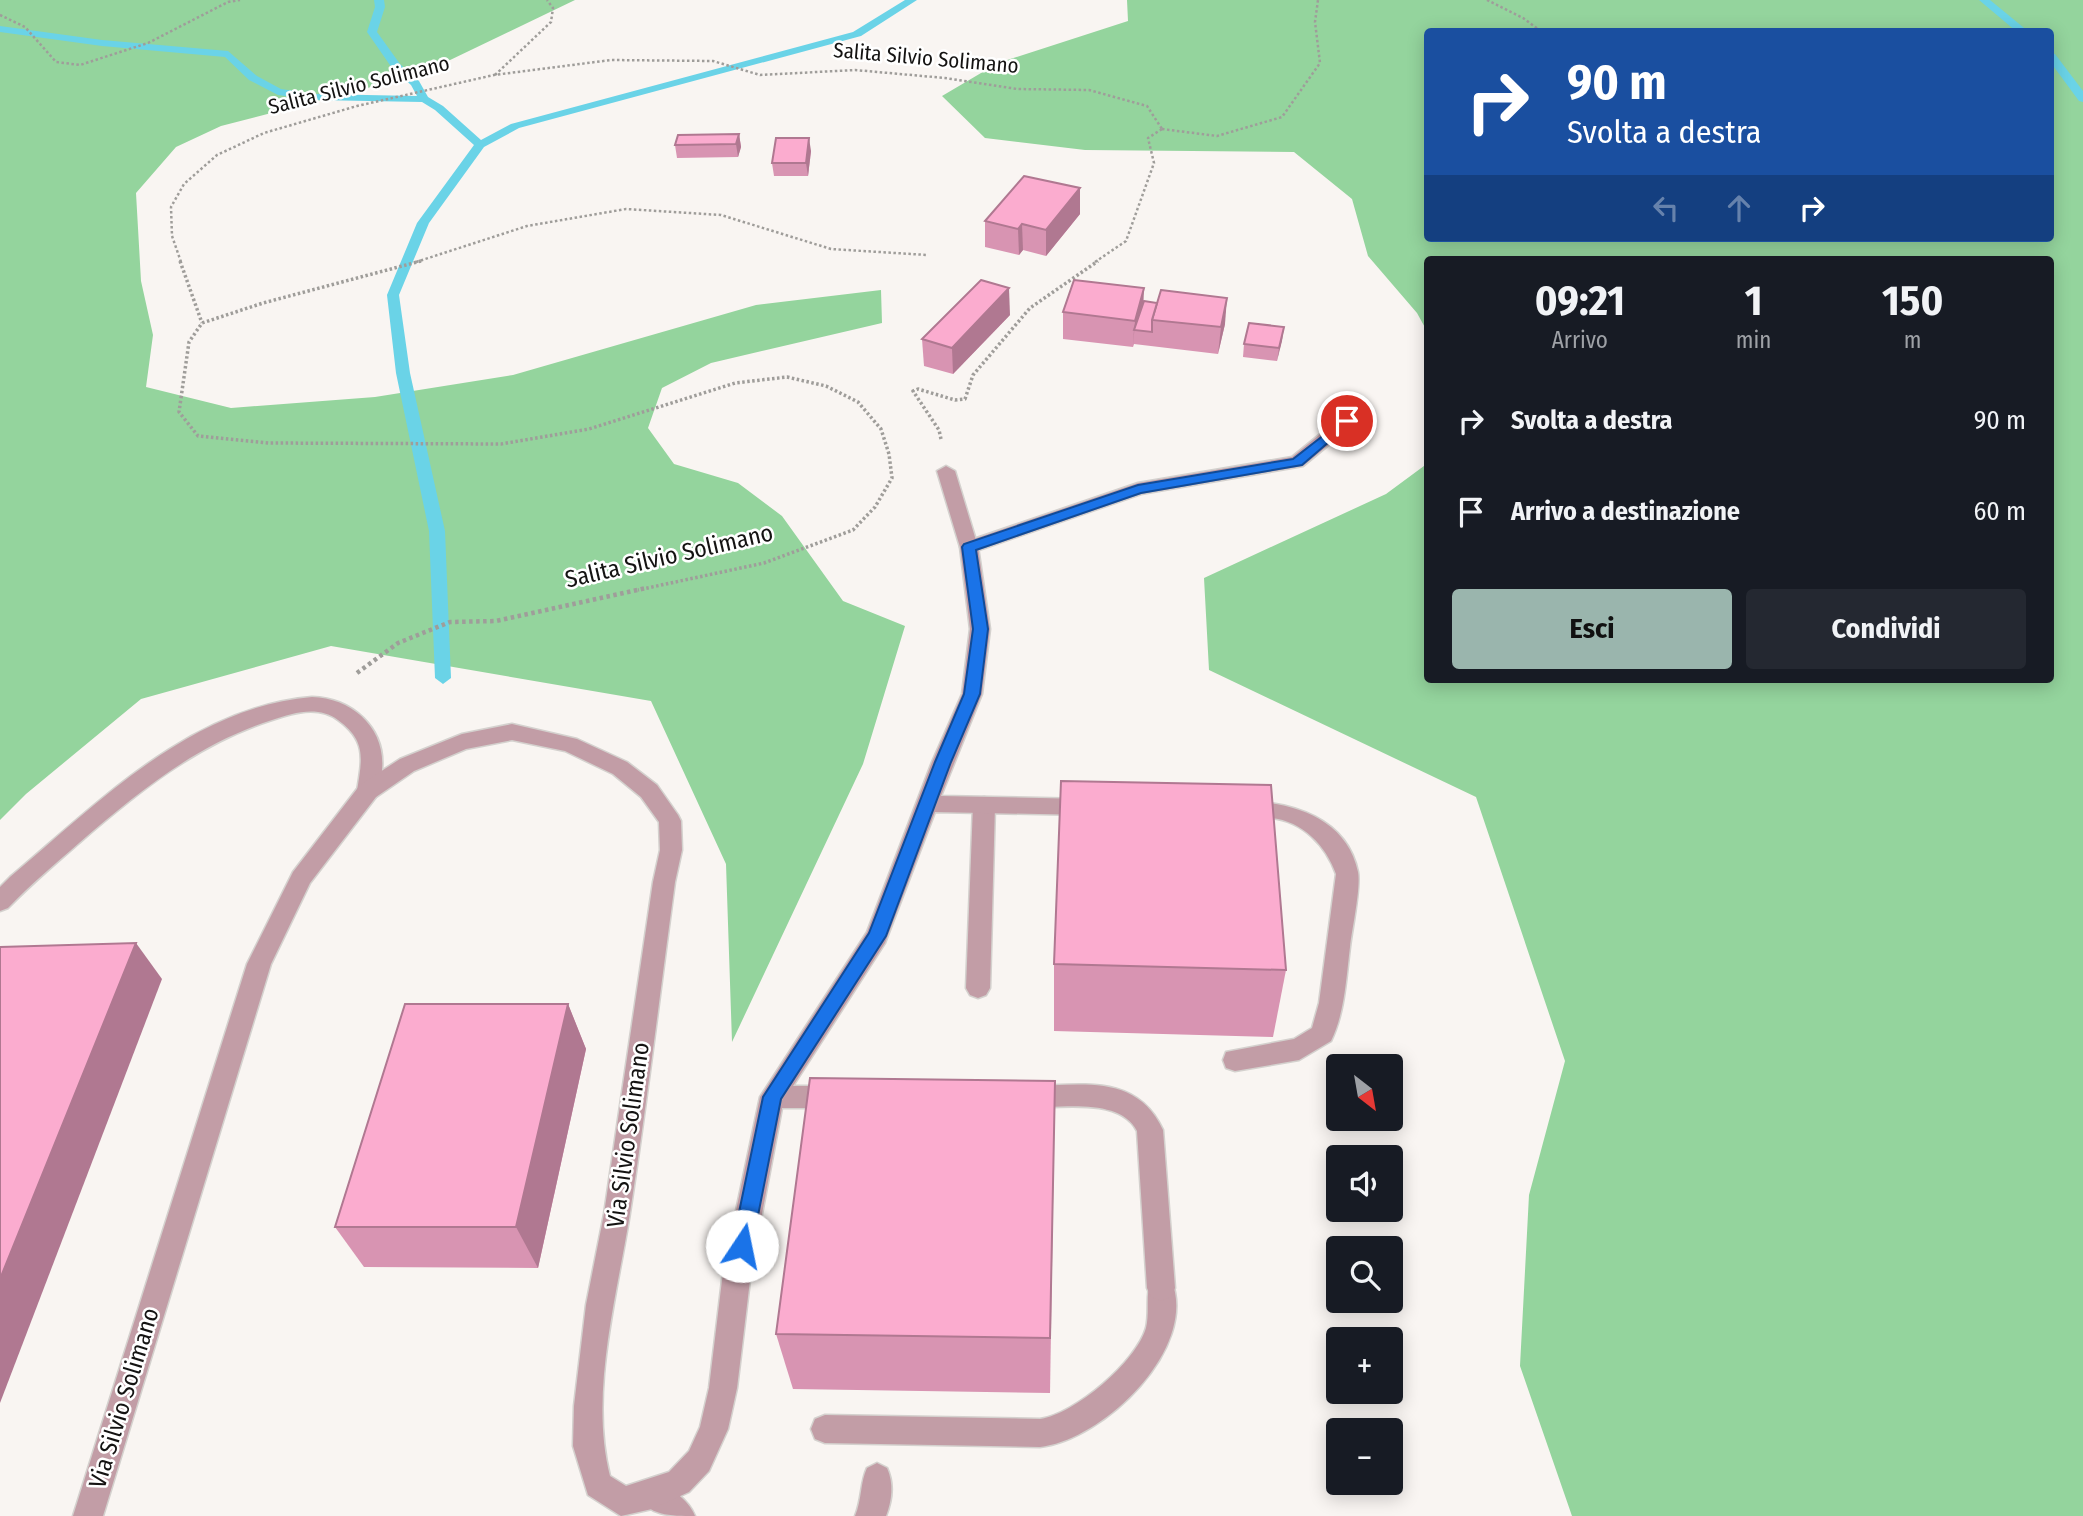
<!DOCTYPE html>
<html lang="it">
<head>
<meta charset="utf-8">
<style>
  :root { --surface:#171b24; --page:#242831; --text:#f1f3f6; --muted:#9ea1a6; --accent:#9ab5ad }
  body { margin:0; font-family:"Fira Sans Condensed",sans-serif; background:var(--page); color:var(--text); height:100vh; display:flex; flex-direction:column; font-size:26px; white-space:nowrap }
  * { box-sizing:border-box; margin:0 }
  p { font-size:23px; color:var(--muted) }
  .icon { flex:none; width:38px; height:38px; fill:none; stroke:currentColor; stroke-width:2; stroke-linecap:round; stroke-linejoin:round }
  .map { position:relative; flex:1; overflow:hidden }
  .drawer { position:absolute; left:1424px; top:256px; width:630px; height:427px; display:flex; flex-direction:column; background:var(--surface); border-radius:7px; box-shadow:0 4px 18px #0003 }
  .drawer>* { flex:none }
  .banner { position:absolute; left:1424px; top:28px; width:630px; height:214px; border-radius:7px; box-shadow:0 4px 18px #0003; background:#1a4fa0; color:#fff; overflow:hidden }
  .needle { width:46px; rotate:149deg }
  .fabs { position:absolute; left:1326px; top:1054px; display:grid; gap:14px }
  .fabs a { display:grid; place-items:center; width:77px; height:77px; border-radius:7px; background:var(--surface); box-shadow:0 4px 18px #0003; font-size:35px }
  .pin { position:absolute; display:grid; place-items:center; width:60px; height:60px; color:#fff; margin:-30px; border:4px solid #fff; border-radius:50%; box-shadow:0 2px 7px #0007 }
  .me { position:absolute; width:77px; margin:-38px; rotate:11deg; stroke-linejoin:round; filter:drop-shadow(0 0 5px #0008) }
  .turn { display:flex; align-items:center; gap:24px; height:147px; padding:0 28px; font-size:32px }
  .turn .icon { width:91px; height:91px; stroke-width:2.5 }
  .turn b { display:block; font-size:49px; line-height:60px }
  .lanes { display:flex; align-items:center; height:66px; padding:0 28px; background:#0003; justify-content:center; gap:35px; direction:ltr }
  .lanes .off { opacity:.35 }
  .eta { display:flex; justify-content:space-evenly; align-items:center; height:119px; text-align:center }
  .eta b { font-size:42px; font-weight:700; line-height:49px }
  .action { display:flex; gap:14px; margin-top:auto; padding:14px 28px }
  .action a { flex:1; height:80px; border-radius:7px; background:var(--accent); color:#111; font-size:28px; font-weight:700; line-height:80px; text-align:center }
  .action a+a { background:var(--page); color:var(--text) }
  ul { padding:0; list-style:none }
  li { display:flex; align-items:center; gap:21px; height:91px; padding:0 28px }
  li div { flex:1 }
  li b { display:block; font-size:26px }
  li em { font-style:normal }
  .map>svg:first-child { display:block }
</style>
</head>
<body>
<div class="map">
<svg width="2083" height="1516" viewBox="0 0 2083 1516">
  <rect width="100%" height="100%" fill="#f9f5f2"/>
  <g fill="#94d49d" fill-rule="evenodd">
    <path d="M0 0H575L421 74 221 126 176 147 136 193 141 281 153 335 146 387 231 408 375 397 513 375 756 305 881 290 882 323 711 363 662 388 648 428 674 464 738 483 782 516 843 601 905 626 863 764 732 1042 726 864 651 701 331 646 141 699 26 794 0 820Z"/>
    <path d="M1127 0H2083V1516H1572L1520 1366 1529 1195 1565 1061 1476 797 1209 670 1204 578 1386 494 1428 463V679H2051V259H1428V333L1417 313 1368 256 1352 199 1294 152 1085 150 985 138 942 96 998 63 1128 21ZM1428 32H2051V238H1428Z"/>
  </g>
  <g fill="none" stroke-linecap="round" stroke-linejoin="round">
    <g fill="#6ad3e7" fill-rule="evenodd">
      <path d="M374 0H384L385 7 377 32 400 64 419 81 428 97 443 106 481 140 511 124 853 32 905 0H917L861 36 519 128 484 147 429 223 399 295 410 373 445 531 451 678 443 684 435 678 429 531 396 373 387 295 417 223 474 145 435 110 422 102 315 100 278 95 249 80 225 57 102 46 0 32V26L102 40 228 51 257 76 281 89 315 94 417 96 411 85 392 68 367 32 375 7Z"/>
      <path d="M1979 0H1990L2029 32H2017Z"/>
      <path d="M2051 53 2055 54 2083 91V102L2079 101 2051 63Z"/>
    </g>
    <g stroke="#d4d1ce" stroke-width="3">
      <g id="service">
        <path d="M1347 416 1356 421 1353 425 1303 466 1141 494 976 551H962L960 547 962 543 1138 483 1292 457 1341 417Z"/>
        <path d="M312 697C352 698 386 728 382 770 381 779 380 789 376 797L368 799 360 797 357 791C362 759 367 741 338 720 318 705 293 713 272 720 197 744 138 792 79 843 55 864 30 885 8 908L0 911V887L10 877C98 803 191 707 312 697Z"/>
        <path d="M984 797 992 799 995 805 990 988 986 995 978 998 970 995 966 988 973 805 976 799Z"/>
        <path d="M1161 1275 1171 1279C1200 1348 1103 1440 1040 1447L825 1443 815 1439 811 1429 815 1419 825 1415 1040 1419C1075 1414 1136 1362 1146 1328 1150 1311 1145 1295 1151 1279Z"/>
        <path d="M877 1463 887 1468C894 1483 892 1501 886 1516H855C862 1500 860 1483 867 1468Z"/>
        <path d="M652 1479C669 1486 688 1499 695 1516 670 1516 648 1516 637 1494L642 1484Z"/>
      </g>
    </g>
    <g stroke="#d4d1ce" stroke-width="3">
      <g id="minor">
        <path d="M946 466 955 471 978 547 990 629 982 694 941 796 1087 799 1095 801 1098 807 1095 813 1087 815 935 812 885 943 793 1086H837L846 1089 849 1097 846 1105 837 1108H782L751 1272 737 1388 728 1429 709 1471 689 1492 652 1509 621 1516 588 1495 573 1446 574 1406 586 1305 604 1214 653 882 660 850 659 822 641 797 613 774 565 751 512 740 466 749 414 771 376 797 310 883 271 964 103 1516H73L247 964 293 872 360 785 400 759 462 734 512 724 577 739 627 762 657 785 678 815 681 821 682 850 675 882C660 992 647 1103 630 1213 617 1297 589 1393 610 1476L626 1486 669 1472 689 1451 700 1427 709 1388 723 1272 760 1097 867 932 932 762 962 694 970 629 960 547 937 471Z"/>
        <path d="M1245 801C1292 802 1347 818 1358 872 1361 888 1352 929 1350 947 1346 979 1345 1012 1331 1041L1299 1060 1235 1071 1226 1068 1223 1060 1226 1052 1294 1039 1312 1028 1319 1003 1336 874C1326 846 1303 821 1271 818 1260 817 1248 818 1237 815L1234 809 1237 803Z"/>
        <path d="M1026 1086C1080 1086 1136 1072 1163 1130L1175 1288 1171 1297 1161 1301 1151 1297 1147 1288 1137 1131C1120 1097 1059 1108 1026 1108L1017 1105 1014 1097 1017 1089Z"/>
      </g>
    </g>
    <g stroke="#9f9d9a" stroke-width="2.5" stroke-dasharray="2.5 2.5" stroke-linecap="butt">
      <path d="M1487 0 1523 18 1542 32"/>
      <path d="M0 15 25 27 56 62 80 65 148 43 228 2 240 0"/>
      <path d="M495 75 551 22 553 8 547 0"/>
      <path d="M1162 129 1217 136 1282 117 1320 63 1315 22 1318 0"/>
      <path d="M181 262 172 236 171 207 184 184 217 155 264 133 357 106 494 75 611 60 713 61 760 75 855 70 945 78 1017 89 1089 90 1147 106 1162 129"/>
      <path d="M416 262 527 226 626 209 721 215 831 249 927 255"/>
      <path d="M1095 262 1126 241 1154 163 1148 138 1162 129"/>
    </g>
    <g stroke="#9f9d9a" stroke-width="3.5" stroke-dasharray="2.5 2.5" stroke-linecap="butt">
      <path d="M180 261 202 323"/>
      <path d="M421 261 263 303 202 323 189 342 179 412 198 436 269 443 501 444 589 429 735 383 787 377 826 386 858 402 881 429 889 454 892 478 875 507 853 530 764 563 638 590"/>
      <path d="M941 439 939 430 913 391 918 389 955 400 965 399 973 375 1030 308 1098 261"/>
    </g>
    <path stroke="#9f9d9a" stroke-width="4.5" stroke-dasharray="3.5 3.5" stroke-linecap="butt" d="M357 673 398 643 450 622 496 621 646 588"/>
    <use href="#service" fill="#c29da6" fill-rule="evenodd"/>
    <use href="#minor" fill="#c29da6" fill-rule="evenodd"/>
  </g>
  <g fill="#d894b2">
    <path d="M739 134 741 147 738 157 677 158 675 145Z"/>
    <path d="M811 151 808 176H774L772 163Z"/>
    <path d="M1080 188V214L1046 256 1023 250 1019 255 985 247V221Z"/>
    <path d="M1144 301 1225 324 1218 354 1134 344 1133 347 1063 339V312Z"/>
    <path d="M1010 315 953 374 924 366 922 339Z"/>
    <path d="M1284 327 1277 361 1243 357 1244 344Z"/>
    <path d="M1054 964 1286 970 1273 1037 1054 1031Z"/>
    <path d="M568 1004 586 1049 538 1268 364 1267 335 1227Z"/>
    <path d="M1055 1081 1050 1393 793 1389 776 1334Z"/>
  </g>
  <g fill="#b07891">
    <path d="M739 134 741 147 738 157 736 144Z"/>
    <path d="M809 138 811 151 808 176 806 163Z"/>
    <path d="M1080 188V214L1046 256V230Z"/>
    <path d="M1022 224 1023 250 1019 255 1018 229Z"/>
    <path d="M1009 288 1010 315 953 374 952 348Z"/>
    <path d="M1144 288 1143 315 1134 330 1133 347 1135 321Z"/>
    <path d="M1227 298 1225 324 1218 354 1221 327Z"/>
    <path d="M1284 327 1282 341 1277 361 1279 348Z"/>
    <path d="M136 943 162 979 0 1403V1279Z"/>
    <path d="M568 1004 586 1049 538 1268 516 1227Z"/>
  </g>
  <g fill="#fbaccf" stroke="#b07891" stroke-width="2">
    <path d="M739 134 736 144 675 145 678 135Z"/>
    <path d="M776 138H809L806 163H772Z"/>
    <path d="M1024 176 1080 188 1046 230 1022 224 1018 229 985 221Z"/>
    <path d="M981 280 1009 288 952 348 922 339Z"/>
    <path d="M1074 280 1144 288 1135 321 1063 312Z"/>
    <path d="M1161 290 1227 298 1221 327 1152 320Z"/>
    <path d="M1144 301 1157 303 1152 320V332L1134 330Z"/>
    <path d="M1249 323 1284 327 1279 348 1244 344Z"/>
    <path d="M1061 781 1271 785 1286 970 1054 964Z"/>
    <path d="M136 943 0 1279V947Z"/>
    <path d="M405 1004H568L516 1227H335Z"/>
    <path d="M810 1078 1055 1081 1050 1338 776 1334Z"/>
  </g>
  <path fill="#1a73e8" stroke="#114b97" stroke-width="2" d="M1347 417 1351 418V423L1302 465 1141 493 976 550 988 629 980 694 951 762 886 936 781 1099 752 1246 749 1253 742 1256 735 1253 732 1246 763 1097 869 933 935 762 964 694 973 629 962 547 964 544 1138 485 1293 459Z"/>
  <g text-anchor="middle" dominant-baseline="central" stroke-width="5" stroke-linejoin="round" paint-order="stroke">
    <g font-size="21" fill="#141312" stroke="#fff">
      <text transform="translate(926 58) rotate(5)">Salita Silvio Solimano</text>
      <text transform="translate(359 85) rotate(-14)">Salita Silvio Solimano</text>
    </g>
    <g font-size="24" fill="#141312" stroke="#fff">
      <text transform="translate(669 556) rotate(-13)">Salita Silvio Solimano</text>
      <text transform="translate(628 1135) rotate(-82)">Via Silvio Solimano</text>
      <text transform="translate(124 1398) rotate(-73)">Via Silvio Solimano</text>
    </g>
  </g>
</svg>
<div class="fabs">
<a><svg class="needle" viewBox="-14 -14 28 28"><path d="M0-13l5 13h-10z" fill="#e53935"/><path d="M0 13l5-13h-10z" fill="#9ea1a6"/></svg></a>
<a><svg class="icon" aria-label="sound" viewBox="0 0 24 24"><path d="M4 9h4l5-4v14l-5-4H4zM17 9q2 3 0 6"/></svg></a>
<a><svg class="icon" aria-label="search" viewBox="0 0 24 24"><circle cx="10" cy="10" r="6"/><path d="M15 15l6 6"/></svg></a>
<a>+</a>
<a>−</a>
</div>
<div class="pin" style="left:1347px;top:421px;background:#d93025"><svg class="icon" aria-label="arrive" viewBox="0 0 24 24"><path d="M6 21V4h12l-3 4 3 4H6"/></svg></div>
<svg class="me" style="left:742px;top:1246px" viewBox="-20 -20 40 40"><circle r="19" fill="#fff"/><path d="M0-13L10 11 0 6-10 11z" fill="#1a73e8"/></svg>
<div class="banner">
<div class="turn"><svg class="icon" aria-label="right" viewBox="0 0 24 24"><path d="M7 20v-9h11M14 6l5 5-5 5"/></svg><div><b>90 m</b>Svolta a destra</div></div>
<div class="lanes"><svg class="icon off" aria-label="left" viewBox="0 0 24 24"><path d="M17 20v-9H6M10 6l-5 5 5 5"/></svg><svg class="icon off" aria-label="ahead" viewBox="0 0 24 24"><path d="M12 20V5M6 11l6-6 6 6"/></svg><svg class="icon" aria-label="right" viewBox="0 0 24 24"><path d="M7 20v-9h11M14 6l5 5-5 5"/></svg></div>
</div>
<section class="drawer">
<div class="eta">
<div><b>09:21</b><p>Arrivo</p></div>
<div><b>1</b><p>min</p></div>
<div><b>150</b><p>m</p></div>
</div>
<ul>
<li><svg class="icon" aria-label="right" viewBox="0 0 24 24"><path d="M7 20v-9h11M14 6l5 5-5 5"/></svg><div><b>Svolta a destra</b></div><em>90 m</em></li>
<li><svg class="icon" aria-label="arrive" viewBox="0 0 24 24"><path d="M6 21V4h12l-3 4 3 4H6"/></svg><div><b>Arrivo a destinazione</b></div><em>60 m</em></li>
</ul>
<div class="action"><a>Esci</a><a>Condividi</a></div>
</section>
</div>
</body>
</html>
